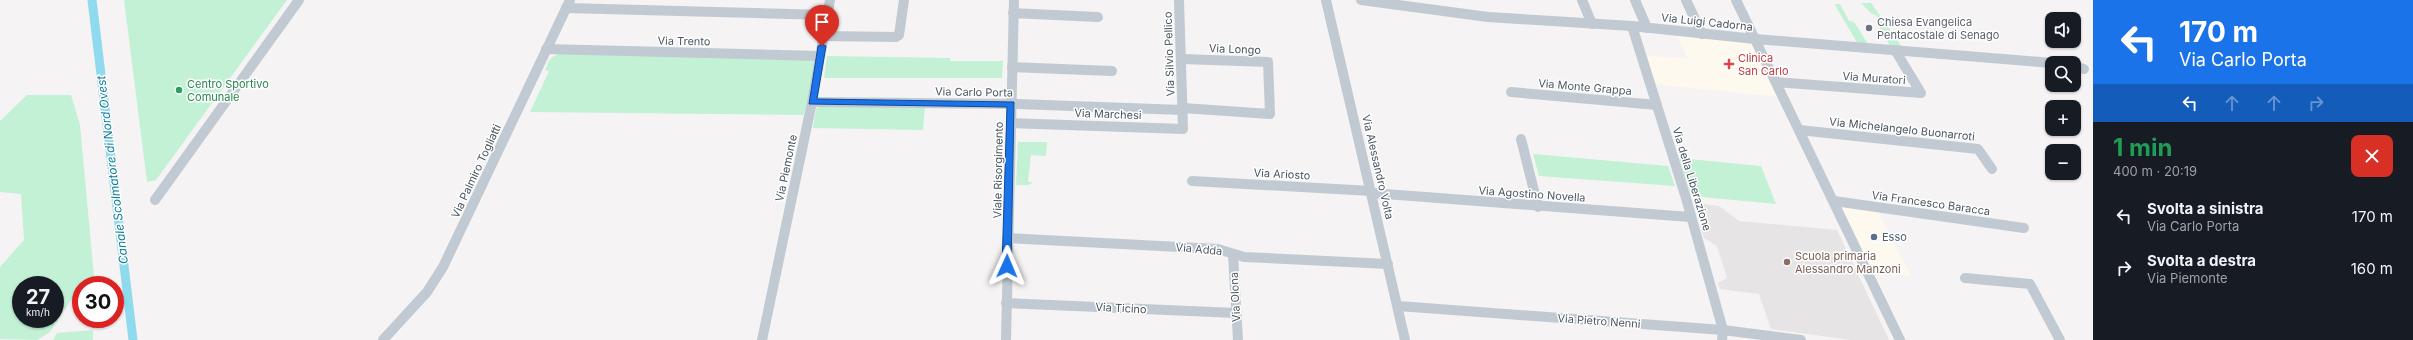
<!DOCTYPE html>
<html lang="it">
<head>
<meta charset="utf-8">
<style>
  :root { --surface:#171b24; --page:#20242c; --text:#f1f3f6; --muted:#9ea1a6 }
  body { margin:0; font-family:Inter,sans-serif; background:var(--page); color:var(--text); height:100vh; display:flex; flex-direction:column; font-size:15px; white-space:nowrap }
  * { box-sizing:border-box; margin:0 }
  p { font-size:13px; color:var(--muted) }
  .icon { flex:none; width:22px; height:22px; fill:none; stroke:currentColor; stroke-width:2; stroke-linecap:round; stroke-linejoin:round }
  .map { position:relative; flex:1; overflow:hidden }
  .drawer { display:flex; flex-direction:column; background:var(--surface); width:320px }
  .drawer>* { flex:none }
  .hud { background:#1a73e8; color:#fff; overflow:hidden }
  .tools { position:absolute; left:2045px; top:12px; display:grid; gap:8px }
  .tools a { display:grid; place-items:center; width:36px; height:36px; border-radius:8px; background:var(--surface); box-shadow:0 1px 3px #0004; font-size:20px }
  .speed { position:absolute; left:12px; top:276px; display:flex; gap:8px; font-size:20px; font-weight:700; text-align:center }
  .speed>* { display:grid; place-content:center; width:52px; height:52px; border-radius:50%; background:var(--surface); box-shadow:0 1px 3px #0004; line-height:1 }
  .speed small { font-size:10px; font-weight:400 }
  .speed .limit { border:6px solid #d22; background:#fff; color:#111 }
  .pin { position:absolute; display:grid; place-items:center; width:34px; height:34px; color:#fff; margin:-41px -17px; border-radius:50% 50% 50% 0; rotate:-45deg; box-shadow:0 0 4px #0007 }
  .pin .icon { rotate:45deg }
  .me { position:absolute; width:44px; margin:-22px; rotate:1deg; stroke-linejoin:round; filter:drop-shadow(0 0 3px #0008) }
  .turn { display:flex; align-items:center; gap:14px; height:84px; padding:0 20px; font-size:18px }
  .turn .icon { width:52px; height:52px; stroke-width:2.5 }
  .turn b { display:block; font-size:28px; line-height:34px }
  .lanes { display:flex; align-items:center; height:38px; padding:0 20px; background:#0003; justify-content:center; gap:20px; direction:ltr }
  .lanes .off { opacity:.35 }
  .round { display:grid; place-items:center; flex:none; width:42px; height:42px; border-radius:8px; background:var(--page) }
  .overview { display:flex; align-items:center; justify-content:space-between; height:68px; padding:0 20px }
  h1 { font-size:24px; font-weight:700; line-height:30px; color:#1e9e55 }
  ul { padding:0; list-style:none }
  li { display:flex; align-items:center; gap:12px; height:52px; padding:0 20px }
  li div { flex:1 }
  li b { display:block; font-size:15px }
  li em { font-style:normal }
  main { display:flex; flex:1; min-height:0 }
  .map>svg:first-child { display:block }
</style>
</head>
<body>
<main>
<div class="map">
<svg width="2093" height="340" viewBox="0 0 2093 340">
  <rect width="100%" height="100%" fill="#f5f3f3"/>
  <g fill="#fdf9ef">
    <path d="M1675 31 1753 39 1781 97 1652 84 1643 55 1688 59Z"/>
    <path d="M1836 203 1877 209 1911 276 1870 273Z"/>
  </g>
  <path fill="#e6e4e5" d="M1694 203 1719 206 1739 221 1837 230 1889 340H1851L1771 329 1759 294 1720 289 1718 283 1727 278 1717 246 1704 238Z"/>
  <g fill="#c3f1d5" fill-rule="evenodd">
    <path d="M124 0H287L156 180 147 182Z"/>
    <path d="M1861 3H1871L1902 47 1890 46 1877 23H1881L1876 15 1872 14Z"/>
    <path d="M1836 4H1840L1849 21 1854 22 1868 44H1858L1835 5Z"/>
    <path d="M559 53 813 60 815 62 804 115 530 112 549 71 545 70 550 59Z"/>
    <path d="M827 56 950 58V61H1003L1002 78H824Z"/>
    <path d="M27 95H71L80 125 94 277 87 280 81 285 50 332 37 340 0 339V267L24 240 21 194 0 192V121ZM21 285H55V319H21Z"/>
    <path d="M823 105 925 106 923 130 813 128 816 109Z"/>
    <path d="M1018 142H1047L1046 156 1031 155 1028 182H1033L1028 185H1016Z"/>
    <path d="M1533 154 1668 166 1675 186 1539 176Z"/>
    <path d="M1679 158 1761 166 1776 204 1691 196Z"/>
    <path d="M93 330V340H53L57 333Z"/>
  </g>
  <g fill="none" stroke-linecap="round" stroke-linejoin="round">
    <path stroke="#90daee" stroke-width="9" d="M92 0 133 340"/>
    <g stroke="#c1cad2" stroke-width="10">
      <path d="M1326 0 1405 340"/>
      <path d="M1361 0 1488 17 1632 26 1755 39 2052 63"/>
      <path d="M1582 0 1592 24"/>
      <path d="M1635 0 1647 28"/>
      <path d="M1686 0 1702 34"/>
      <path d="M1736 0 1900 340"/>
      <path d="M566 8 828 15"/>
      <path d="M1013 13 1098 17"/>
      <path d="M1632 26 1686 198 1723 330 1722 340"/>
      <path d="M824 36 896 37 899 35 904 0"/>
      <path d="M546 49 820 56"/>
      <path d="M1182 59 1268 62 1270 114 1183 108"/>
      <path d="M2074 66 2084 69"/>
      <path d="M1012 67 1112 71"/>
      <path d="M1776 82 1921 93 1895 50"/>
      <path d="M1511 92 1657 105"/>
      <path d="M812 102 1017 104 1183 110"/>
      <path d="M1011 123 1183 129 1179 0"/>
      <path d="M1799 130 1978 149 1992 169"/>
      <path d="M1521 139 1538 207"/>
      <path d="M1192 181 1371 191"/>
      <path d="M1372 193 1690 217"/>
      <path d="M155 200 299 0"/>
      <path d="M1834 201 2024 228"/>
      <path d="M1008 238 1218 249 1244 257 1388 264"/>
      <path d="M1233 255 1238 340"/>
      <path d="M1965 278 2030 284 2060 340"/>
      <path d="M1006 303 1236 313"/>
      <path d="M1398 306 1723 330 1801 340"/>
      <path d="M383 340 427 292 443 267 570 0"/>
      <path d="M762 340 812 102 830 0"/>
      <path d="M1006 340 1014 0"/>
    </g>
  </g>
  <path fill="#1a73e8" stroke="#114b97" d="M822 44 826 46 817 99 1014 102 1011 269H1004L1002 266 1007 107 809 104 818 46Z"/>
  <circle fill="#6b7280" stroke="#fff" stroke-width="1.5" cx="1869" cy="28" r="4"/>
  <path fill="#e0444e" stroke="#fff" stroke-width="1.5" d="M1727 58h4v4h4v4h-4v4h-4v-4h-4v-4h4z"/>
  <circle fill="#2e9e5b" stroke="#fff" stroke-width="1.5" cx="179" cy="90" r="4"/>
  <circle fill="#5c6f8a" stroke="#fff" stroke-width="1.5" cx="1874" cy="237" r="4"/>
  <circle fill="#8d6e63" stroke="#fff" stroke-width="1.5" cx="1787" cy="262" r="4"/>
  <g text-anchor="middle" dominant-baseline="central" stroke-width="3" stroke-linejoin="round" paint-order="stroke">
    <g font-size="11" fill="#4a5661" stroke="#fff">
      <text transform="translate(1707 22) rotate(6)">Via Luigi Cadorna</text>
      <text transform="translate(684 41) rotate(1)">Via Trento</text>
      <text transform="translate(1235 49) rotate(2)">Via Longo</text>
      <text transform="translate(1169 54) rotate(-92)">Via Silvio Pellico</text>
      <text transform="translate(1874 78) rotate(4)">Via Muratori</text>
      <text transform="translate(1585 87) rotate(5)">Via Monte Grappa</text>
      <text transform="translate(974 92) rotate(1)">Via Carlo Porta</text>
      <text transform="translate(1108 114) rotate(2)">Via Marchesi</text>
      <text transform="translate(1902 129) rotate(6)">Via Michelangelo Buonarroti</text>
      <text transform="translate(1378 167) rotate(77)">Via Alessandro Volta</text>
      <text transform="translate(786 168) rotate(-78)">Via Piemonte</text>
      <text transform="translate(998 170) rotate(-89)">Viale Risorgimento</text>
      <text transform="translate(476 171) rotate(-65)">Via Palmiro Togliatti</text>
      <text transform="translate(1282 174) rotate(3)">Via Ariosto</text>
      <text transform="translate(1692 179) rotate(73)">Via della Liberazione</text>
      <text transform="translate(1532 194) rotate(4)">Via Agostino Novella</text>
      <text transform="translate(1931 203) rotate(8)">Via Francesco Baracca</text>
      <text transform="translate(1199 249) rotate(5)">Via Adda</text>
      <text transform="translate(1235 297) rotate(-93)">Via Olona</text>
      <text transform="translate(1121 308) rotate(3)">Via Ticino</text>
      <text transform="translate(1599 321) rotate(4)">Via Pietro Nenni</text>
    </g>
    <g font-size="11" fill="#5b616d" stroke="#fff" text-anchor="start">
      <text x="1877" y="22">Chiesa Evangelica<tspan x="1877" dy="13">Pentacostale di Senago</tspan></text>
    </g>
    <g font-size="11" fill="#be3a42" stroke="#fff" text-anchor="start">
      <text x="1738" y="58">Clinica<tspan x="1738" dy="13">San Carlo</tspan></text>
    </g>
    <g font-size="11" fill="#27864d" stroke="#fff" text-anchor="start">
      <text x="187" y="84">Centro Sportivo<tspan x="187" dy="13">Comunale</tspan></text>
    </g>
    <g font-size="11" fill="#4e5e75" stroke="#fff" text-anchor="start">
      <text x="1882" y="237">Esso</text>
    </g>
    <g font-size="11" fill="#785e54" stroke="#fff" text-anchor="start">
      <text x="1795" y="256">Scuola primaria<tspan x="1795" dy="13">Alessandro Manzoni</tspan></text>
    </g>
    <g font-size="12" font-style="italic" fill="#0c7c9b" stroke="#fff">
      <text transform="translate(112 170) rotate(-97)">Canale Scolmatore di Nord Ovest</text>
    </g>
  </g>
</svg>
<div class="tools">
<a><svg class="icon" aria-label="sound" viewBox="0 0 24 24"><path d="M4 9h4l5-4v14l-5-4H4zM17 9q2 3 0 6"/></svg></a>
<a><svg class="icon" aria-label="search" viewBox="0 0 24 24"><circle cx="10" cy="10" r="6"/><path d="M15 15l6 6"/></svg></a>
<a>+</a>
<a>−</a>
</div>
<div class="speed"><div>27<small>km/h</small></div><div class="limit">30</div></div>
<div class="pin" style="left:822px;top:46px;background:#d93025"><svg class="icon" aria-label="arrive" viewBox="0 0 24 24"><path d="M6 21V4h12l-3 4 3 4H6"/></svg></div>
<svg class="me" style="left:1007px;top:266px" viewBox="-20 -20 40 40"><path d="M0-17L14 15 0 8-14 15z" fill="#1a73e8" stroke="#fff" stroke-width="4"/></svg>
</div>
<section class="drawer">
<div class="hud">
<div class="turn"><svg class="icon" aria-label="left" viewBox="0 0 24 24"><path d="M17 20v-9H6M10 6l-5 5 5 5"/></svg><div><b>170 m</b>Via Carlo Porta</div></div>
<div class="lanes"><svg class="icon" aria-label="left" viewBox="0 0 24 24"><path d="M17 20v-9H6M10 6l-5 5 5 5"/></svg><svg class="icon off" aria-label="ahead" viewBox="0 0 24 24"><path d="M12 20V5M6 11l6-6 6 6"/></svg><svg class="icon off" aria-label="ahead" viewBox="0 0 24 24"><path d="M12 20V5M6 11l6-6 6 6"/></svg><svg class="icon off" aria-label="right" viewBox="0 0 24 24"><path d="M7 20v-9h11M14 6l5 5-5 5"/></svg></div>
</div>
<div class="overview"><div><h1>1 min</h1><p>400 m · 20:19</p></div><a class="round" style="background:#d93025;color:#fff"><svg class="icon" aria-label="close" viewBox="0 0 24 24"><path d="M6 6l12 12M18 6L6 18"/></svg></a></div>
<ul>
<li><svg class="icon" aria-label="left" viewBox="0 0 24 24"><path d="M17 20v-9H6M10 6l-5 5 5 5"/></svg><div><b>Svolta a sinistra</b><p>Via Carlo Porta</p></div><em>170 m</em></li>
<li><svg class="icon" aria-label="right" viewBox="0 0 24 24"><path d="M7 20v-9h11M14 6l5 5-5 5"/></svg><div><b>Svolta a destra</b><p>Via Piemonte</p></div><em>160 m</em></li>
</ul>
</section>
</main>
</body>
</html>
